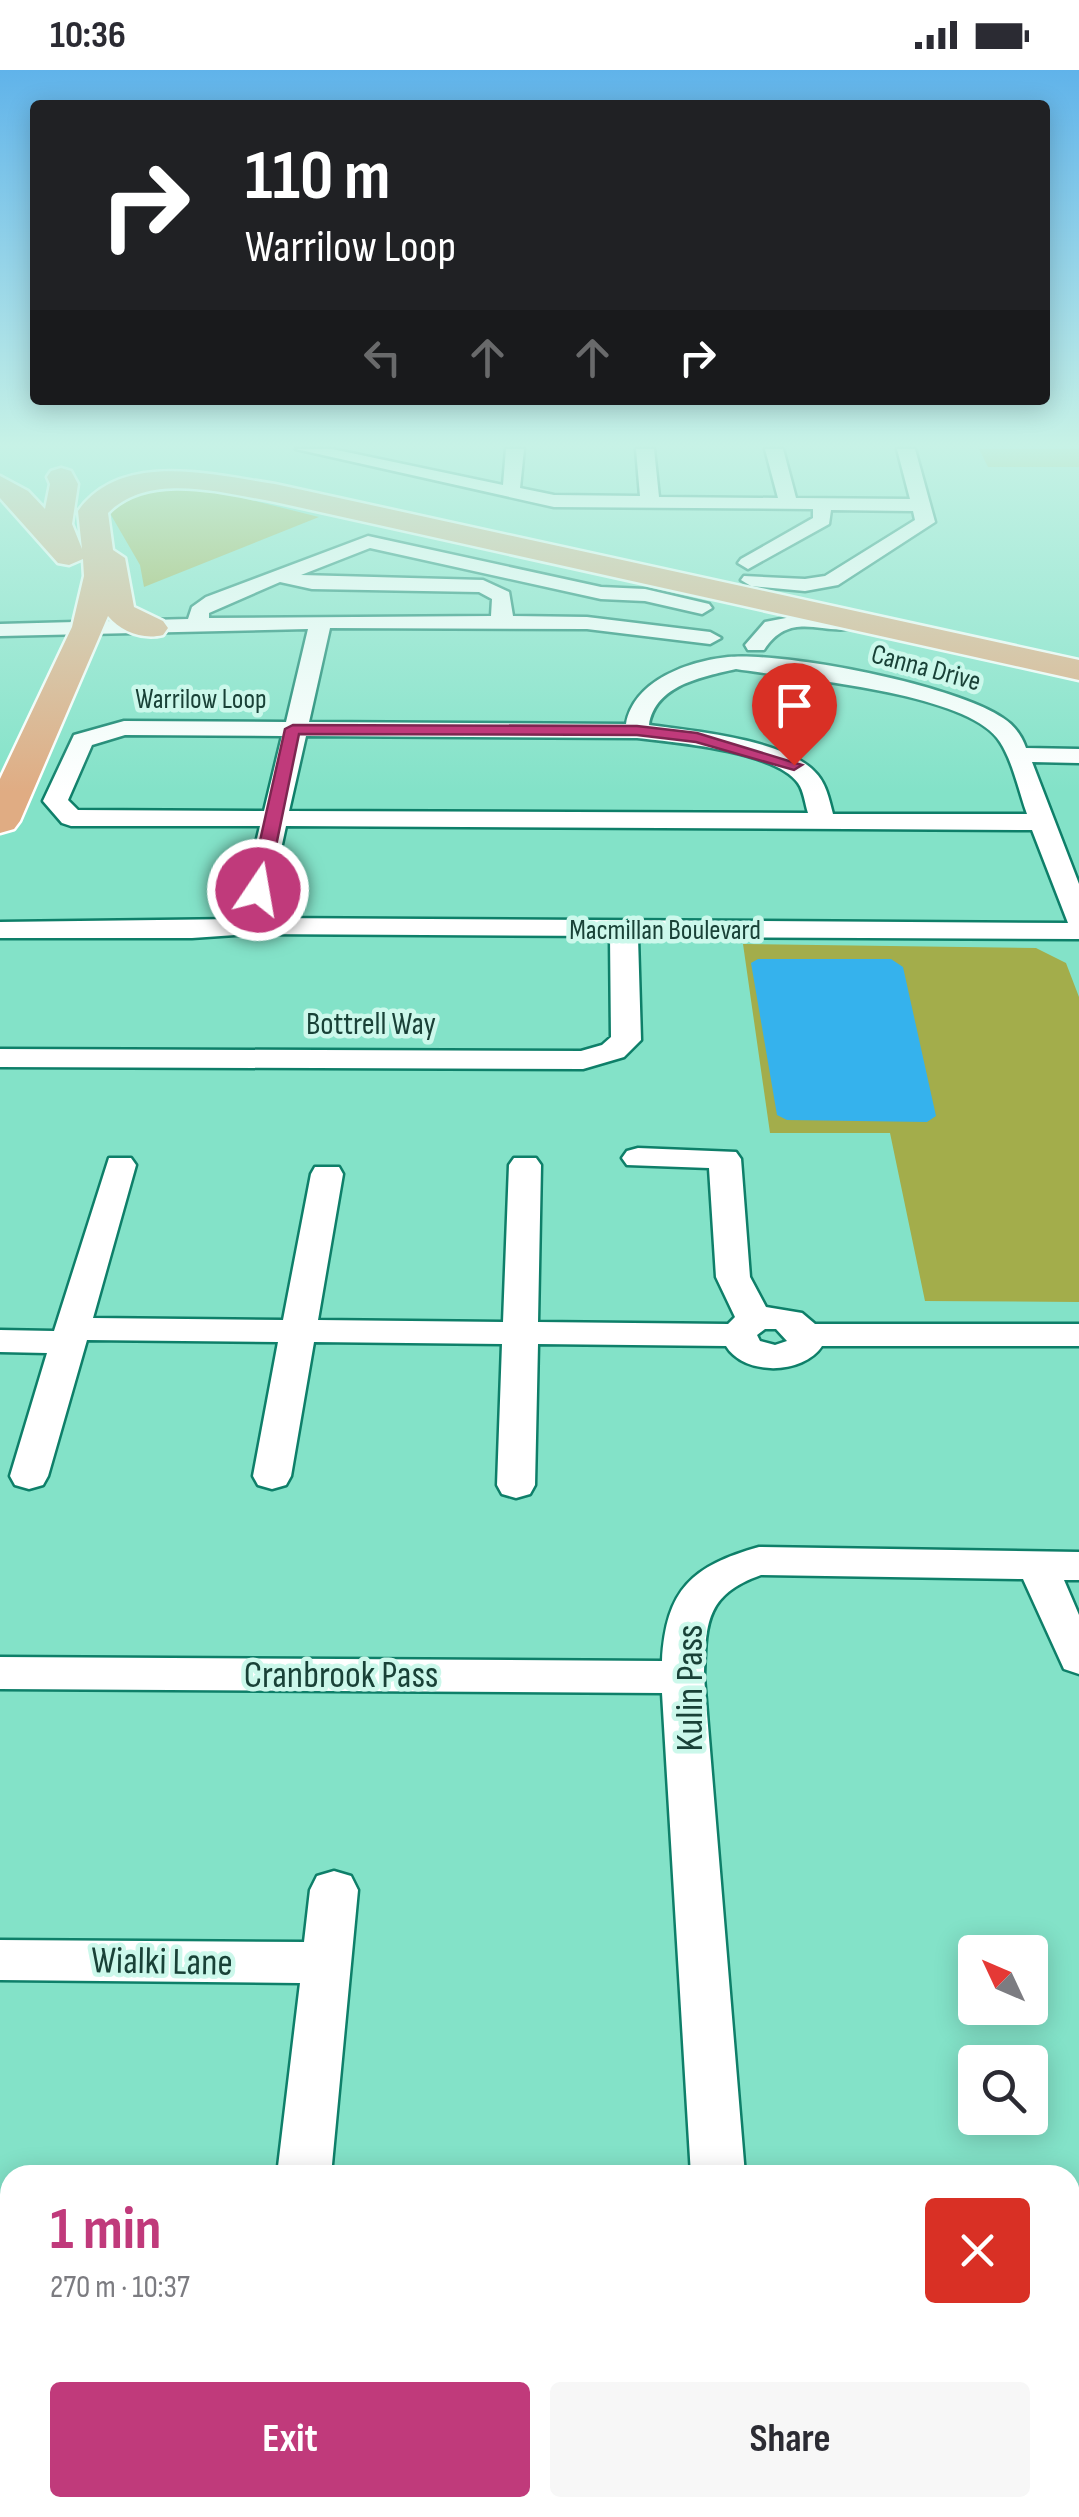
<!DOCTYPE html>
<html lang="en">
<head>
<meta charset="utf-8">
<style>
  :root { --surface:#fff; --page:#f7f7f7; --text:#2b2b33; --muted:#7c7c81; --accent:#c03a7b }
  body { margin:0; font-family:"Sofia Sans Condensed",sans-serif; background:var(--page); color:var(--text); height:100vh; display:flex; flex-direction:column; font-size:38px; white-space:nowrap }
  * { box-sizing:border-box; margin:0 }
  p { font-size:32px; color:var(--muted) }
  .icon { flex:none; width:55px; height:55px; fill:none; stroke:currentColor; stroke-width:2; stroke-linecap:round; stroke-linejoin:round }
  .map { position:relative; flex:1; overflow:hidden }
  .details { position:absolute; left:0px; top:2095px; width:1080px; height:352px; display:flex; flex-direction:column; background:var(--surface); border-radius:30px 30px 0 0; box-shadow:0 5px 25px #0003 }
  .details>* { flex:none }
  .banner { position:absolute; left:30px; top:30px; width:1020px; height:305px; border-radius:10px; box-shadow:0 5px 25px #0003; background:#202124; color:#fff; overflow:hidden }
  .needle { width:65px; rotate:314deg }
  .tools { position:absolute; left:958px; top:1865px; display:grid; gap:20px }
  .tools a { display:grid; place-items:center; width:90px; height:90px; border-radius:10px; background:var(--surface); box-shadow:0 5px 25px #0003; font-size:50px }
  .pin { position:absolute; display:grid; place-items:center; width:85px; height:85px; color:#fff; margin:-102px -42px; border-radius:50% 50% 50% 0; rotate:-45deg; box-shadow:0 0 10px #0007 }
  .pin .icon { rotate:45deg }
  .me { position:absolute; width:110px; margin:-55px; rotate:12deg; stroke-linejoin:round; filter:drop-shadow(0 0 8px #0008) }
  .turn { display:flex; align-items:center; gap:35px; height:210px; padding:0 50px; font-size:45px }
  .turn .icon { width:130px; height:130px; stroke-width:2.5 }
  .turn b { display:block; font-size:70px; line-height:85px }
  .lanes { display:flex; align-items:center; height:95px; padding:0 50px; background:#0003; justify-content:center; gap:50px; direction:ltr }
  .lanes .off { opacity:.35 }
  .round { display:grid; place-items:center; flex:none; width:105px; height:105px; border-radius:10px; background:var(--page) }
  .head { display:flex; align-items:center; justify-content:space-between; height:170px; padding:0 50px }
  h1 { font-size:60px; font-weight:700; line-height:75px; color:var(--accent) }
  .cta { display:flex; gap:20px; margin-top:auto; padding:20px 50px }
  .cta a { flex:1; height:115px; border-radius:10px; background:var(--accent); color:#fff; font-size:40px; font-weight:700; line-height:115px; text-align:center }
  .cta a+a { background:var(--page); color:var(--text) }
  .status { display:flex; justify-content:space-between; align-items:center; height:70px; padding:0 50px; background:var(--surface); direction:ltr }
  .status svg { height:28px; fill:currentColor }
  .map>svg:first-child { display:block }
</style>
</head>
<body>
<div class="status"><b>10:36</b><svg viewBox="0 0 49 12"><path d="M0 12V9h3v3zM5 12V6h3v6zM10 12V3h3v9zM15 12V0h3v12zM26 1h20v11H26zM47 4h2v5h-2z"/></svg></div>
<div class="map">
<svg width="1079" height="2447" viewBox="0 0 1079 2447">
  <rect width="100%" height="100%" fill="#83e2c8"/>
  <g fill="#a3ad4b">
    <path d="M979 379H1079V397H988Z"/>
    <path d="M151 416 203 418 319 447 144 517 140 495 111 445 113 432Z"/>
    <path d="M743 874 1036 878 1066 893 1079 927V1232L925 1231 890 1063H770Z"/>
  </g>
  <path fill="#35b2ed" d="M758 889H891L903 897 936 1046 927 1052 787 1050 777 1045 751 893Z"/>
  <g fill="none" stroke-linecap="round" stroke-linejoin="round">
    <g stroke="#0e7f69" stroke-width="5">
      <g id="minor">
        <path d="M296 379H332L503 415 506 379H524L520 418 554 425 640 426 636 379H654L659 427 778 428 765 379H783L796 428 910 429 897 379H915L935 452 838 515 805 521 751 516 741 510 744 506 805 509 825 506 915 450 913 441 831 440 829 454 748 499 738 493 741 489 813 448V439L554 437Z"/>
        <path d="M368 466 601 517 645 519 709 534 712 538 702 544 645 531 601 529 370 478 301 505 483 510 509 522 513 546 587 547 710 562 721 568 710 574 587 559 330 558 309 652 626 654C634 610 689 591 728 587 787 582 955 615 1003 648 1014 655 1022 666 1026 678L1079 679V693L1032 692 1079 814V869L638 867 641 970 624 987 583 999 0 997V979L581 981 602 975 611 967 610 866 250 864 192 868H0V852L238 849 260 756H71L62 753 43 731 74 665 124 651 286 652 308 559 0 566V554L188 549 192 537 206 527ZM280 512 312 519 479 522 492 529 491 546 209 548V543ZM736 599C792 608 970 622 1000 672 1013 692 1019 722 1027 744H833C829 729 826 712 814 701 782 669 693 661 649 655 655 615 702 607 736 599ZM125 665 282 666 264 741 78 740 68 730 92 675ZM306 666 637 668C674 672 775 681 798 713 804 721 805 734 808 743L289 741ZM286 756 1032 760 1068 853 266 848Z"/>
        <path d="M812 543 851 546 862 552C835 575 794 533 764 580H748L745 575 765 552Z"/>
        <path d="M638 1078 736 1082 741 1089 750 1207 766 1237 802 1243 815 1254H1079V1276H822C803 1305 744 1306 726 1276L538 1274 535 1415 530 1424 516 1428 502 1424 497 1415 502 1274 314 1272 291 1406 286 1415 272 1419 258 1415 253 1406 278 1272 87 1270 48 1406 43 1415 29 1419 15 1415 10 1406 47 1283 0 1282V1260L54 1261 109 1088H131L136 1095 93 1248 283 1250 311 1104 315 1097H339L343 1104 318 1250 503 1252 509 1095 514 1088H536L541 1095 538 1252 728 1254 735 1247 716 1207 709 1098 627 1095 622 1088 627 1081ZM765 1259H776L787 1271 775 1275 760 1271 757 1265Z"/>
        <path d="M759 1477 1079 1482V1510H1064L1079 1545V1604L1064 1599 1023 1509 761 1505C705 1525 706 1553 704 1607L745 2105H691L662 1623 0 1619V1587L662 1591C666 1519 692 1496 759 1477Z"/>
        <path d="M334 1801 351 1806 358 1820 331 2105H277L300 1913 0 1910V1870L304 1872 310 1820 317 1806Z"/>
        <rect x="0" y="2142" width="10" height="52"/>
        <path d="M706 2438H766L767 2447H707Z"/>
      </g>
    </g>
    <g stroke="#fff" stroke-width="5">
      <path id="primary" d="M61 398 71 401 78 414 72 454 82 479 78 441C121 380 213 405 275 414L1079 590V610L275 432C223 423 149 401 108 443L113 480 125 488 134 537 163 551 168 558 163 565C143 570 121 562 108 546L20 751 14 759 0 763V709L72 557 84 506 83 489 69 495 58 493 0 428V406L28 421 45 439 50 414 47 407 51 401Z"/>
    </g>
    <use href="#minor" fill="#fff" fill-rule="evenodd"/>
    <use href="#primary" fill="#e0ac83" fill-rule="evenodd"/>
  </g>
  <linearGradient id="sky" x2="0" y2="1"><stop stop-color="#60b3ea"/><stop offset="0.52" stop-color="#c7f2e6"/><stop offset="1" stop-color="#c7f2e6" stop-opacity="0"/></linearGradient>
  <rect width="1079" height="722" fill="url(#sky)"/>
  <path fill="#c03a7b" stroke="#7d2650" stroke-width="2.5" d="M293 655 637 656 697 663 802 695 794 700 696 672 637 665 299 664 267 820 258 825 249 820 285 659Z"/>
  <g text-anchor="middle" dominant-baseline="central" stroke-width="9" stroke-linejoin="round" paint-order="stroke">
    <g font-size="28" fill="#194137" stroke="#ccf8eb">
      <text transform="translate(926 598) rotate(15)">Canna Drive</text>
      <text x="201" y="629">Warrilow Loop</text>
      <text x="665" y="860">Macmillan Boulevard</text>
    </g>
    <g font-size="32" fill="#194137" stroke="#ccf8eb">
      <text x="371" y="954">Bottrell Way</text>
    </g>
    <g font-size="38" fill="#194137" stroke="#ccf8eb">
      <text x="341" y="1605">Cranbrook Pass</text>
      <text transform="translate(690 1618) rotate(-90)">Kulin Pass</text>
      <text transform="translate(162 1892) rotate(1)">Wialki Lane</text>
    </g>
  </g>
</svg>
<div class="tools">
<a><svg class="needle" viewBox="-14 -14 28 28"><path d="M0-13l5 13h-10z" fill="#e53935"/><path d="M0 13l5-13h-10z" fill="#7c7c81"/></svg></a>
<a><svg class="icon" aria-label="search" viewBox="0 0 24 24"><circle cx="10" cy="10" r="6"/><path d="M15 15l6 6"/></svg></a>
</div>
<div class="pin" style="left:794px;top:695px;background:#d93025"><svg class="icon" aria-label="arrive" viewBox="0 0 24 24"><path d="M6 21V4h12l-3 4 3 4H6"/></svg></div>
<svg class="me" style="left:258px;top:820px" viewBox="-20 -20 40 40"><circle r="17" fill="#c03a7b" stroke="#fff" stroke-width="3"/><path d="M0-11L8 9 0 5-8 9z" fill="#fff"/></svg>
<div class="banner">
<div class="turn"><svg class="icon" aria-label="right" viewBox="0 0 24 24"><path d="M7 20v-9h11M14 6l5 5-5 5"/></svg><div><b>110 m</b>Warrilow Loop</div></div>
<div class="lanes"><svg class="icon off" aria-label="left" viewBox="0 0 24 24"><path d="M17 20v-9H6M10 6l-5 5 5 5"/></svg><svg class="icon off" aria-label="ahead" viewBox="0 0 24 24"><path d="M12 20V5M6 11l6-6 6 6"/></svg><svg class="icon off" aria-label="ahead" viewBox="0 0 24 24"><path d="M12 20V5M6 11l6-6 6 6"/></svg><svg class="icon" aria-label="right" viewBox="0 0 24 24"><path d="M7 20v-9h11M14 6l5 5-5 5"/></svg></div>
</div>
<section class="details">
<div class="head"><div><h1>1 min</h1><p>270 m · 10:37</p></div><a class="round" style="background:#d93025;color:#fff"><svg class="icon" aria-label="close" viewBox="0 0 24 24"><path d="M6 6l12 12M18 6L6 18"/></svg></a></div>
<div class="cta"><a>Exit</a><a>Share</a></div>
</section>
</div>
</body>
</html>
